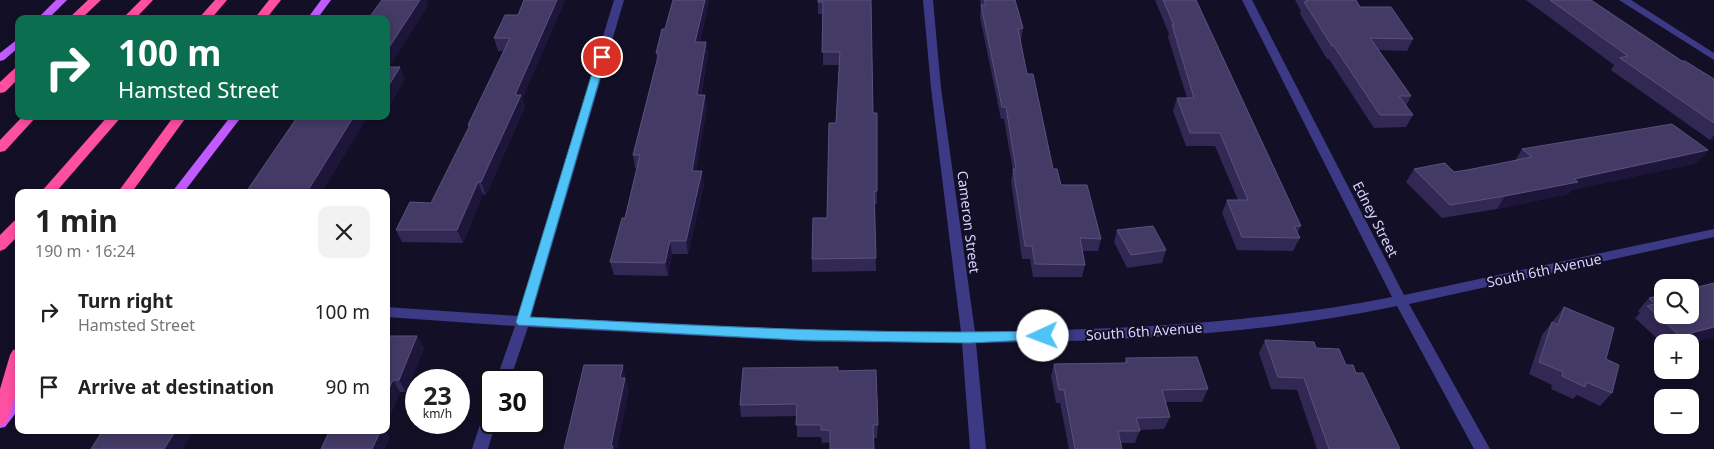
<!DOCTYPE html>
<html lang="en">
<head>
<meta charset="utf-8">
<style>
  :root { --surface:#fff; --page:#f2f2f2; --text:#222; --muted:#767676 }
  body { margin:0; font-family:"Noto Sans",sans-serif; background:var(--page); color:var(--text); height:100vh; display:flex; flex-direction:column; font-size:19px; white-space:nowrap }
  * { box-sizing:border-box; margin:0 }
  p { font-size:16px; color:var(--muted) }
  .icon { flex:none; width:28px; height:28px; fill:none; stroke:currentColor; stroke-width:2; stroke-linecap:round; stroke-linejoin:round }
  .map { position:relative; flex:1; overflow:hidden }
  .details { position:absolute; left:15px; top:189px; width:375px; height:245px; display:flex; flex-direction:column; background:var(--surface); border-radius:10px; box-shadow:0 2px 8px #0003 }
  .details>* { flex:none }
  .hud { position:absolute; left:15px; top:15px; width:375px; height:105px; border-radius:10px; box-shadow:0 2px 8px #0003; background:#0b6e4f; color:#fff; overflow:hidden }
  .tools { position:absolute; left:1654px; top:279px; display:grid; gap:10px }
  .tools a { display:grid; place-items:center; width:45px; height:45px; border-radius:10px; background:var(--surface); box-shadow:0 2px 8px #0003; font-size:25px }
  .speed { position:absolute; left:405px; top:369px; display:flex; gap:10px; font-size:25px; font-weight:700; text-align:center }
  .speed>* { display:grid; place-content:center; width:65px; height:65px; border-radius:50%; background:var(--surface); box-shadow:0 2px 8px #0003; line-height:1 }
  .speed small { font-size:12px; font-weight:400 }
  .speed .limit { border:2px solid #111; border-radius:8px; background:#fff; color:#111 }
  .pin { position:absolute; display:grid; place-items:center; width:42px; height:42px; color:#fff; margin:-21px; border:2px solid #fff; border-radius:50%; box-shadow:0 1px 5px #0007 }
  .me { position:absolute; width:55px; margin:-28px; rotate:268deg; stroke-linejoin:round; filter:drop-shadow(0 0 4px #0008) }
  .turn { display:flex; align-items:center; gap:18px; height:105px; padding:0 20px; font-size:22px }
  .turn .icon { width:65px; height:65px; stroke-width:2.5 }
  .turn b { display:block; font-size:35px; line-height:42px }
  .round { display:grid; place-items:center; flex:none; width:52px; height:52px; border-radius:10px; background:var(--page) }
  .summary { display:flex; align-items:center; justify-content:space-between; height:85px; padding:0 20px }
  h1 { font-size:30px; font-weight:700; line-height:38px }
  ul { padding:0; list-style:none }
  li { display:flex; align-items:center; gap:15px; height:75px; padding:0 20px }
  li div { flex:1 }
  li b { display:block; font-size:19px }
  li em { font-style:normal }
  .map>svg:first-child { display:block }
</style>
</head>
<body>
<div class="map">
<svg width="1714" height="449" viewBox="0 0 1714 449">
  <rect width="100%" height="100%" fill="#130f26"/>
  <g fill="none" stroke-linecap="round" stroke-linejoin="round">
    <g fill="#3d3a85" fill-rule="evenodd">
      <path d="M614 0H624L531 317 819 330 961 332 931 88 923 0H933L941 88 975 332C1115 330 1255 324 1392 297L1242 0H1252L1404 295 1714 229V237L1409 304 1490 449H1474L1397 306C1259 335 1117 341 976 343L986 449H970L962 343 819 342 528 327 510 380H496L515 326 386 317V307L518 316Z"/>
      <path d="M1619 0H1631L1714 53V60Z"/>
      <path d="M491 409V422H496L488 449H472L483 415 486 410Z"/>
    </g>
    <g fill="#c25bff" fill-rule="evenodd">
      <path d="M56 0H67L48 19H37Z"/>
      <path d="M321 0H331L317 19H307Z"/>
      <path d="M19 38V47L4 60 0 61V53Z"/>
      <path d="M231 116H242L184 192H172Z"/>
      <path d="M19 392V409L5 427 0 428V411L14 394Z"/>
    </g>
    <g fill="#ff4fa3" fill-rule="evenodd">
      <path d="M88 0H101L81 19H68Z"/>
      <path d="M141 0H153L135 19H122Z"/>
      <path d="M215 0H227L211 19H198Z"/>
      <path d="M269 0H281L266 19H254Z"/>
      <path d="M19 67V78L5 92 0 93V82L15 68Z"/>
      <path d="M23 116H37L5 151 0 152V140Z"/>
      <path d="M108 116H122L56 192H41Z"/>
      <path d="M174 116H187L132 192H118Z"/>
      <path d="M19 220V235L5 249 0 251V235L14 221Z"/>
      <path d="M19 348C19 375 18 399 6 423L0 426V389L10 355 13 350Z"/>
    </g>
  </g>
  <g fill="#312854">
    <path d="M524 0H565L522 99 525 107 486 195 483 194 463 243 402 242 396 230 431 203 469 128 468 125 504 51H498L494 38 518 15Z"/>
    <path d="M709 0 700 42H706L708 55 701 95 707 107 696 171 704 184 688 254H672L668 276 614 275 610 262 625 218 637 168H635L633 155 657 60 656 53 665 29Z"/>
    <path d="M818 0H871L873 113H877V204H875L876 271 812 272V259L827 218 836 123 839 65H823V14H818Z"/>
    <path d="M980 0H1015L1023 28 1021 41H1020L1027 74 1053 169 1061 185 1101 239 1098 251H1082L1085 265 1082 277H1033L1030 259H1022L1011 181 1013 171 1004 119H1001L980 17 981 6Z"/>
    <path d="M1155 0H1196L1301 226 1297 233 1300 238 1293 251 1237 250 1222 213 1227 200H1238L1215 146H1186L1173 111 1177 98H1187L1168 37 1169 34Z"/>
    <path d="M1295 0H1356L1360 7 1413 39 1407 51 1379 50 1411 96 1406 106 1413 115 1406 127 1374 128 1329 59H1327L1300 14 1301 11Z"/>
    <path d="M1526 0H1591L1682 61 1714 79V139L1710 140 1611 70 1614 65Z"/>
    <path d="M1522 149 1708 150 1697 163 1571 190 1568 194 1497 209 1442 218 1406 182 1414 169 1454 172 1467 170 1515 161Z"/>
    <path d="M1117 230 1166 250 1162 263 1127 268 1114 242Z"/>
    <path d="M1714 283V337L1690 343 1662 342V343L1635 318 1640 313 1638 311 1649 298Z"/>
    <path d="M1564 307 1606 359 1612 393 1600 406 1577 395 1573 399 1551 389 1552 385 1529 374 1542 335Z"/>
    <path d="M386 336 424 348 406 392H400L386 425Z"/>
    <path d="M1265 340 1316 348 1346 365 1356 373 1400 449H1317L1297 390 1271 389 1259 353Z"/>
    <path d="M1126 358 1208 389 1202 402H1165L1170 417 1164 429 1140 430 1135 443H1121L1122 449H1069L1060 403H1056L1051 376 1054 364 1124 363Z"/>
    <path d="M838 371 878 425 877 438 822 443 821 437H797V416L741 417 740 405Z"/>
  </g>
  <g fill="#1d163a">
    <path d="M417 0H426L428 6 386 72V52Z"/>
    <path d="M557 0H565L522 99 525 107 486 195 481 182 515 95Z"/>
    <path d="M705 0H709L697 54 695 42Z"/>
    <path d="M706 42 708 55 698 107 697 95Z"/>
    <path d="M400 67 405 79 388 109 386 106V90Z"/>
    <path d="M705 95 707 107 694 184 692 171Z"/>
    <path d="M354 116H368L322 192H307Z"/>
    <path d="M1714 135V139L1710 140Z"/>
    <path d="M1708 150 1697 163 1571 190 1568 194 1497 209 1505 196 1574 179Z"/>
    <path d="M702 171 704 184 688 254 686 241Z"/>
    <path d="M478 182 483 194 463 243 457 230Z"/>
    <path d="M670 241 672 254 668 276 665 263Z"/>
    <path d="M1714 327V337L1690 343 1674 342 1680 336Z"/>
    <path d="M417 336 424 348 406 392 399 380Z"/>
    <path d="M623 365 629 391 617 449H612L611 446 620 378Z"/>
    <path d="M393 380 400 392 386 425V395Z"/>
    <path d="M176 430H194L183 449H164Z"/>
    <path d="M377 430H386L390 437 385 449H372Z"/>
  </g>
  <g fill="#433a66" stroke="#5a527e">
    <path d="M382 0H420L386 52V19H368Z"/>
    <path d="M524 0H557L515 95H521L481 182H478L457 230H396L410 202 431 203 470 125H468L510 38H494L505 15H518Z"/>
    <path d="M673 0H705L695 42H706L697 95H705L692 171H702L686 241H670L665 263 610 262 622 218H625L640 155H633L659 53H656L662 29H665Z"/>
    <path d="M818 0H871L873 113H877V191H874L876 258 812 259 813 218H827L829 123H836L840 52H822L823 2H818Z"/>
    <path d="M984 0H1015L1023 28 1018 29 1027 74H1033L1053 169H1057L1061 185H1087L1101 239 1080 238 1085 265 1035 264 1032 246H1025L1013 169H1016L1006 107H1002L981 5H986Z"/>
    <path d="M1163 0H1196L1301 226H1294L1300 238 1242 237 1227 200H1248L1220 133H1190L1177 98H1194L1172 25H1174Z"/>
    <path d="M1306 0H1356L1360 7H1391L1413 39 1370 38 1411 96H1399L1413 115H1380L1334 46H1332L1304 2H1307Z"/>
    <path d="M1550 0H1591L1682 61H1685L1714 79V123L1620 58 1628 56Z"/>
    <path d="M386 67H400L386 90Z"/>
    <path d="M298 116H354L307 192H246Z"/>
    <path d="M1672 124 1708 150 1574 179 1578 182 1505 196 1450 205 1414 169 1445 163 1454 172 1467 170 1532 157 1522 149Z"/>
    <path d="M1153 226 1166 250 1131 255 1117 230Z"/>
    <path d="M1714 283V327L1680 336 1647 306 1655 304 1649 298 1662 295V315H1690V289Z"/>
    <path d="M1564 307 1614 328 1606 359 1619 365 1612 393 1586 382 1585 387 1562 376 1563 372 1539 362 1552 322 1558 325Z"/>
    <path d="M386 336H417L399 380H393L386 395Z"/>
    <path d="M1265 340 1314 342 1316 348 1339 349 1346 365H1353L1356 373H1363L1400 449H1329L1304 378 1278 377Z"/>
    <path d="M1197 357 1208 389 1162 390 1170 417 1136 418 1140 431H1118L1122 449H1075L1064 390H1059L1054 364 1127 363 1126 358Z"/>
    <path d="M584 365H623L620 378H625L611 446H613L612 449H564Z"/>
    <path d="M838 367V371L876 370 878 425H873L874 449H830V430H821V425H796L797 404 740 405 743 368Z"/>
    <path d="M103 430H176L164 449H91Z"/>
    <path d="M330 430H381L372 449H321Z"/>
  </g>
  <path fill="#4fc3f7" stroke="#337fa1" d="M602 54 606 57 530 317C701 326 872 335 1043 331L1048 332 1050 336 1048 339 969 343 798 340 518 325 516 322 597 57Z"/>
  <g text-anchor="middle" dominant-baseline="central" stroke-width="4" stroke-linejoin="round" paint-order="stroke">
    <g font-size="14" fill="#d9d4ff" stroke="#130f26">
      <text transform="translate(1376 219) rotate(63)">Edney Street</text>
      <text transform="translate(969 222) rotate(83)">Cameron Street</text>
      <text transform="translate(1544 270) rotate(-12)">South 6th Avenue</text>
      <text transform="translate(1144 331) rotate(-4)">South 6th Avenue</text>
    </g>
  </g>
</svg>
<div class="tools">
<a><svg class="icon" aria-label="search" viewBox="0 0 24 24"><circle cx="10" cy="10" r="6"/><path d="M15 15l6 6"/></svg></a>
<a>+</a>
<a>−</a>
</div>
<div class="speed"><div>23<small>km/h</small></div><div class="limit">30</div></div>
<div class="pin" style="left:602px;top:57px;background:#d93025"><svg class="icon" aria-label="arrive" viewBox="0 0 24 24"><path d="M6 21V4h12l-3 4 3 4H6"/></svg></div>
<svg class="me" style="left:1043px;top:336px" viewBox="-20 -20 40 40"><circle r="19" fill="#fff"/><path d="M0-13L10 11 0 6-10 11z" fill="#4fc3f7"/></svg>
<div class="hud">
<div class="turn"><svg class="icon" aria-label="right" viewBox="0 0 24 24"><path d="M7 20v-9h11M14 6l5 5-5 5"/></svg><div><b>100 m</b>Hamsted Street</div></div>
</div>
<section class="details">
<div class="summary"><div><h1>1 min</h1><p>190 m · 16:24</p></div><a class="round"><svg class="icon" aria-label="close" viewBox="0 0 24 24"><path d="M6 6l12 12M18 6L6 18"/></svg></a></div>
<ul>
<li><svg class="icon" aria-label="right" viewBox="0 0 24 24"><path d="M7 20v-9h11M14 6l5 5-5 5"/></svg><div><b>Turn right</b><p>Hamsted Street</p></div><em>100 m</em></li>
<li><svg class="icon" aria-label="arrive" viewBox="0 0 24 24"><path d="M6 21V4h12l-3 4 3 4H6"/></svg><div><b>Arrive at destination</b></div><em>90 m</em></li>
</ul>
</section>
</div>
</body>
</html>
